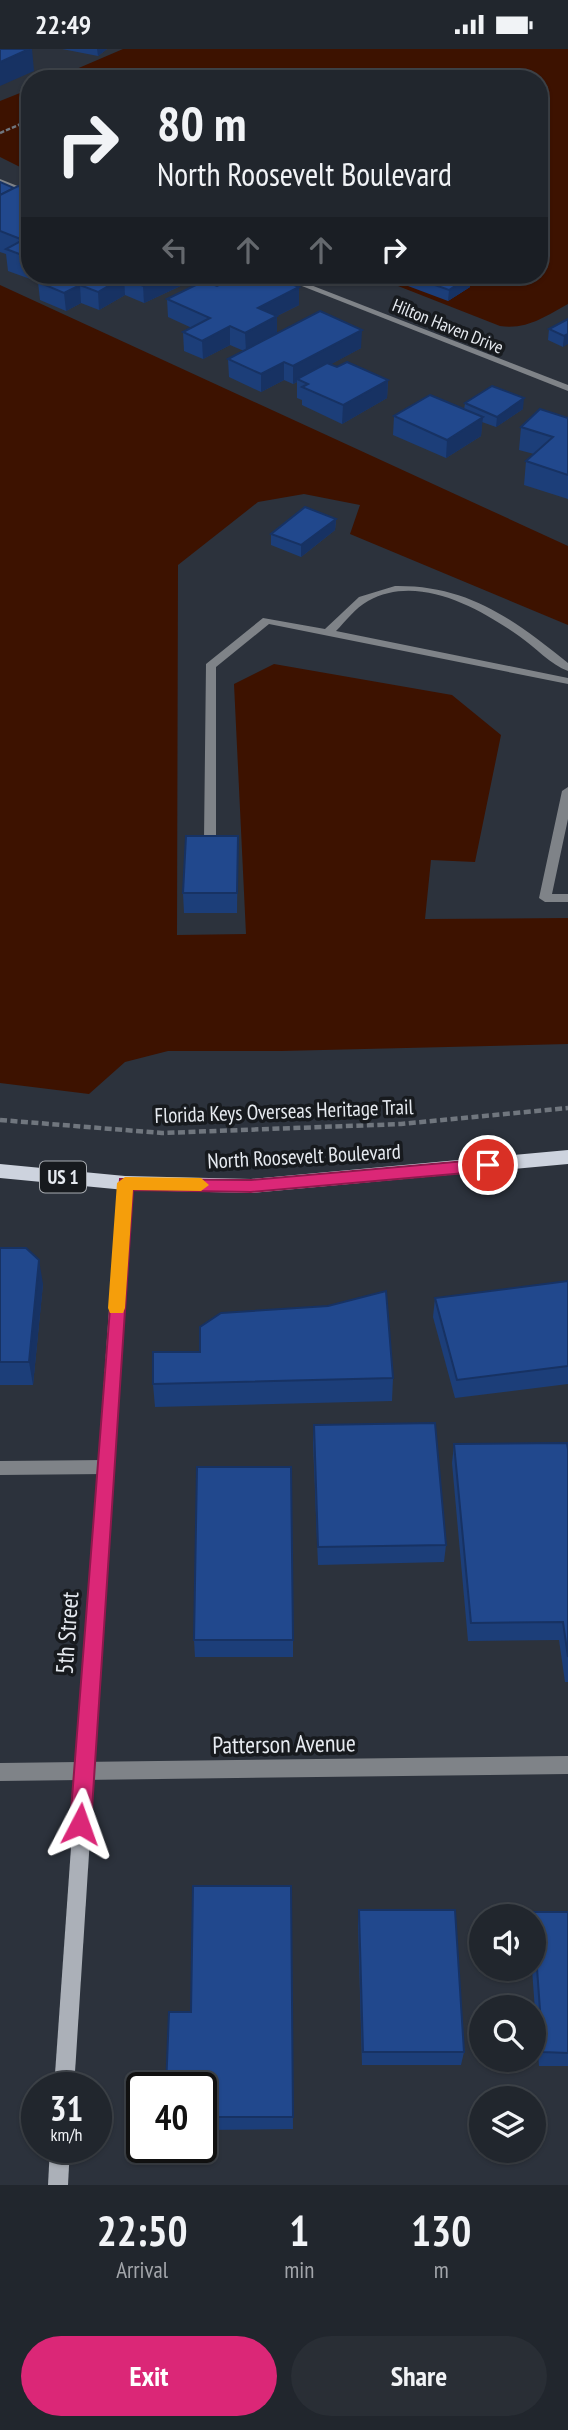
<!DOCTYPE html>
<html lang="en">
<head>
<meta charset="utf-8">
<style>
  :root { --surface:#21262d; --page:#292e35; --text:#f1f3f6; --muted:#a2a5aa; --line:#3e4349; --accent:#db2777 }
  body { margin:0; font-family:"PT Sans Narrow",sans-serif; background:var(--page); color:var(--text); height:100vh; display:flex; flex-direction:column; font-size:26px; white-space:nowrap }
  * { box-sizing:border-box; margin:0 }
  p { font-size:23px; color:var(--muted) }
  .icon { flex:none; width:38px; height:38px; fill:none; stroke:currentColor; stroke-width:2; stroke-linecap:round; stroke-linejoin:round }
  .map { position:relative; height:2136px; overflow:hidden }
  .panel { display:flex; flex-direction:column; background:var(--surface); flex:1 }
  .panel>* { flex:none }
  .guide { position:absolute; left:21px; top:21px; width:527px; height:214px; border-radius:28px; box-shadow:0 2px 5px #0004,0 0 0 2px var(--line); background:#21262d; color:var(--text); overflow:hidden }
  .controls { position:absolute; left:469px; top:1855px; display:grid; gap:14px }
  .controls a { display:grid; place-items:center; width:77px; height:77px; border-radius:50%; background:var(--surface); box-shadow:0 2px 5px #0004,0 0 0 2px var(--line); font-size:35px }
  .speed { position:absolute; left:21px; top:2023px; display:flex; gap:14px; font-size:35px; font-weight:700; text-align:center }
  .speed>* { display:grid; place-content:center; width:91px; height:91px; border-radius:50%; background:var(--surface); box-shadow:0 2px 5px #0004,0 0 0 2px var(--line); line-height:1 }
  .speed small { font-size:18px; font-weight:400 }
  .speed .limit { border:4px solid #111; border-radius:10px; background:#fff; color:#111 }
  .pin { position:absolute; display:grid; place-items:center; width:60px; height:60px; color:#fff; margin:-30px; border:4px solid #fff; border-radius:50%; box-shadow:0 2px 7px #0007 }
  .me { position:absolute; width:77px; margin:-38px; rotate:4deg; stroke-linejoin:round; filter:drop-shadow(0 0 5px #0008) }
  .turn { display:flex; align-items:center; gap:24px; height:147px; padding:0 21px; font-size:32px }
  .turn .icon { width:91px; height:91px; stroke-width:2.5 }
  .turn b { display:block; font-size:49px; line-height:60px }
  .lanes { display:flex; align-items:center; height:66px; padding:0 21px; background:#0003; justify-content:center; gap:35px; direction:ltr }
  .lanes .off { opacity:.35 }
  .eta { display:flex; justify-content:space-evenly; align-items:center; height:119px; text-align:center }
  .eta b { font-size:42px; font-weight:700; line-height:49px }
  .action { display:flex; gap:14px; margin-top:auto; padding:14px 21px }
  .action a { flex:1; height:80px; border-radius:42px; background:var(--accent); color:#fff; font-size:28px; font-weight:700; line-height:80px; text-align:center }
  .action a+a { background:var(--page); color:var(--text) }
  .status { display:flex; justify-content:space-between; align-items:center; height:49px; padding:0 35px; background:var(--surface); direction:ltr }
  .status svg { height:19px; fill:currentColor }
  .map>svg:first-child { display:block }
</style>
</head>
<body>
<div class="status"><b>22:49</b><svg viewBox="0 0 49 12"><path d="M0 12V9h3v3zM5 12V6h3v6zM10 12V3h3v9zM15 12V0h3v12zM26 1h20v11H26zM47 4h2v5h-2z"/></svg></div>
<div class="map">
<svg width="568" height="2136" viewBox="0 0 568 2136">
  <rect width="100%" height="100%" fill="#2c323c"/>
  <g fill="#3d1200">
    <path d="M123 0H568V255C546 267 527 281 500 277L370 226H539V30H53Z"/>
    <path d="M30 40V123L0 108V52Z"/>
    <path d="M0 236 568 497V576L350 485 360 456 304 445 258 453 178 516 177 886 246 885 234 635 274 615 452 646 501 686 475 813 431 811 425 870 568 869V995L281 1002H168L125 1013 89 1045 0 1034Z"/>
  </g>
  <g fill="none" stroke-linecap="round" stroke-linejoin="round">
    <path stroke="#70767e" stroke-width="2.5" stroke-dasharray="4.5 2" stroke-linecap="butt" d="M0 84 30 71"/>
    <path stroke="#70767e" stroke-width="4.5" stroke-dasharray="7 3.5" stroke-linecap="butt" d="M0 1071 162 1084 401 1075 568 1059"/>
    <g fill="#7f8388" fill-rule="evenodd">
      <path d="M395 537C468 536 513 570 568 614V622C551 616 535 598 519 587 479 559 418 524 368 552 355 559 346 572 336 582L568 629V635L269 575 216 618V791L210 795 206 794 204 791 206 615 263 569 325 580 359 548Z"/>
      <path d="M568 738V770L552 845H568V853H545L539 849 562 742Z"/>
      <path d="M106 1411 112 1413 114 1418 112 1423 106 1425 0 1426V1412Z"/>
    </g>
    <g fill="#7f8388" fill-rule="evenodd">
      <path d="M0 130 30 142V147L0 135Z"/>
      <path d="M274 226H285L568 336V342Z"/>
      <path d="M568 1707V1725L0 1732V1714Z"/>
    </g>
    <g fill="#abb0b8" fill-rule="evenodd">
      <path d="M125 1128 130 1130 132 1134 74 2039H54L118 1134 120 1130Z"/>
      <path d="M50 2098H70L68 2136H48Z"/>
    </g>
    <path fill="#cdd3de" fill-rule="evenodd" d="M568 1101V1115L251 1144 125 1141 0 1129V1115L125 1127 251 1130Z"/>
  </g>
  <g fill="#1c3e79">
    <path d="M62 0H107L98 7Z"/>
    <path d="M0 133 14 139 30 141V226H43L33 231 8 222 6 205 0 203Z"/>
    <path d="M53 226H204L144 254 125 246 99 261 81 254 66 262 40 251 38 233Z"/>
    <path d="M409 227 470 238 448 252 408 237Z"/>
    <path d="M217 237 299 238V256L277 267V285L361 299 331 315 337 318 388 331 387 349 342 375 302 356V351L297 349V333L293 335 284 331 261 343 229 328 228 310 244 302 230 296 203 310 184 302 183 283 192 279 168 268 167 250Z"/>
    <path d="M568 270 563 298 548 291 549 280Z"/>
    <path d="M465 354 523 360 496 378 482 373 481 387 446 409 393 386 394 367 464 361Z"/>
    <path d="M568 369V450L524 436 526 412 534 405 519 401 521 378Z"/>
    <path d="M336 470 335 481 301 508 271 496V485Z"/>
    <path d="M238 787 237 864H184L183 844Z"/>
    <path d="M0 1199 43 1235 33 1336H0Z"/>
    <path d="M568 1232V1335L455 1349 433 1268 435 1249Z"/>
    <path d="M200 1303 393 1329 392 1352 155 1358 153 1335Z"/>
    <path d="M314 1376 446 1496 444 1513 318 1516 313 1394Z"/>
    <path d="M454 1395 568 1400V1633H565L559 1591 468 1592 452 1414Z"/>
    <path d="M194 1591H293V1608H195Z"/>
    <path d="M291 1837 293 2080 201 2081V2039L191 1963Z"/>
    <path d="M359 1861 464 2003 461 2016H362L358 1876Z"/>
    <path d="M533 1863H568V2017H539L532 1920H534V1867H532Z"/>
  </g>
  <g fill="#173263">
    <path d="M29 0H32L34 22 0 37V13Z"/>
    <path d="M97 0H107L98 7Z"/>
    <path d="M33 226H43L33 231Z"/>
    <path d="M166 226H204L144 254 143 237Z"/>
    <path d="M470 227V238L448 252 449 241Z"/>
    <path d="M124 228 125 246 99 261 98 243Z"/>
    <path d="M80 236 81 254 66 262 64 244Z"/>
    <path d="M299 238V256L277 267V285L246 302 245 284 258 259Z"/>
    <path d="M230 277V296L203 310 202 292Z"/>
    <path d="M362 281 361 299 300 332 297 330V333L293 335V317Z"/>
    <path d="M568 285V295L563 298 564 287Z"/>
    <path d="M284 313V331L261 343V325Z"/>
    <path d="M388 331 387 349 342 375 343 356Z"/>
    <path d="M524 349 523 360 496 378 497 368Z"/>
    <path d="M483 368 481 387 446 409 447 391Z"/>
    <path d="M336 470 335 481 301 508V496Z"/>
    <path d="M39 1211 43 1235 33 1336 29 1313Z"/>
  </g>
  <g fill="#21488d" stroke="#173263" stroke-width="2">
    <path d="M0 0H29L0 13Z"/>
    <path d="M0 133 14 139 0 146Z"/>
    <path d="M18 137 30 141V209L6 200 23 191 0 182V146Z"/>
    <path d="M53 226H166L143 237 124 228 98 243 80 236 64 244 38 233Z"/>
    <path d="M240 226H269L299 238 258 259 277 267 245 284 230 277 202 292 183 283 210 269 167 250 204 232 217 237Z"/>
    <path d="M411 226H466L470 227 449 241 409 227Z"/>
    <path d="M320 262 362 281 293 317 284 313 261 325 228 310Z"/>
    <path d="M568 270V285L564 287 549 280Z"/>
    <path d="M347 313 388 331 343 356 302 338 308 335 297 330 327 314 337 318Z"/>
    <path d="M492 337 524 349 497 368 465 354Z"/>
    <path d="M430 346 483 368 447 391 394 367Z"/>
    <path d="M540 360 568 369V426L526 412 553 388 521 378Z"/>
    <path d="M305 458 336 470 301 496 271 485Z"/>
    <path d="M186 787H238L237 844H183Z"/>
    <path d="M0 1199H26L39 1211 29 1313H0Z"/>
    <path d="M568 1232V1317L457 1331 435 1249Z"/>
    <path d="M386 1242 393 1329 153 1335V1303H200V1278L221 1264 328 1257Z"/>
    <path d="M435 1374 446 1496 318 1498 314 1376Z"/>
    <path d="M567 1394 568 1400V1608L563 1573 471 1574 454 1395Z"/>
    <path d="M197 1418H291L293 1591H194Z"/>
    <path d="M193 1837H291L293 2068H201V2039H166L169 1963H191Z"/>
    <path d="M359 1861H455L464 2003H363Z"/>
    <path d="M533 1863H568V2004L543 2003Z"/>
  </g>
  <path fill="#db2777" stroke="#8e194d" stroke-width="2" d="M488 1110 496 1116 488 1122 251 1143 133 1141 91 1775 88 1782 80 1785 73 1782 70 1775 120 1130 251 1131Z"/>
  <path fill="#f59e0b" d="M125 1128 201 1129 209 1136 201 1142 133 1141 125 1259 123 1264H110L108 1259 117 1134Z"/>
  <g text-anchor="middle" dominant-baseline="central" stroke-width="7" stroke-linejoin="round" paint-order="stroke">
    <g font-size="18" fill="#e6eaf0" stroke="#171a1e">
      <text transform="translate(448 277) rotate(22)">Hilton Haven Drive</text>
    </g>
    <rect fill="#171a1e" stroke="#a8acb1" stroke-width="2" x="40" y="1112.5" width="46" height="31" rx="5"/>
    <g font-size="19" font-weight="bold" fill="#e6eaf0">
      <text x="63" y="1128">US 1</text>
    </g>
    <g font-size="21" fill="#e6eaf0" stroke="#171a1e">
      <text transform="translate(284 1062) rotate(-2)">Florida Keys Overseas Heritage Trail</text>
      <text transform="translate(304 1107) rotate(-3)">North Roosevelt Boulevard</text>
    </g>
    <g font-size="24" fill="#e6eaf0" stroke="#171a1e">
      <text transform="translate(67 1584) rotate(-86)">5th Street</text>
      <text transform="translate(284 1695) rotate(-1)">Patterson Avenue</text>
    </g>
  </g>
</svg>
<div class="controls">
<a><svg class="icon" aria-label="sound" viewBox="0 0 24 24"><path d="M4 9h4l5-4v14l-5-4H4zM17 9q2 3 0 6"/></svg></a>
<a><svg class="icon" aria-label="search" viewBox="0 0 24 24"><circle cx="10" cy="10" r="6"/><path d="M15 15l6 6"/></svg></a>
<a><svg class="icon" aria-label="layers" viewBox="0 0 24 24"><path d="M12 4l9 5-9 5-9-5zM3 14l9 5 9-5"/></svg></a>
</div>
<div class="speed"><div>31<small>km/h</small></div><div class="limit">40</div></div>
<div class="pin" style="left:488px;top:1116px;background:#d93025"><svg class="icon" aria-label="arrive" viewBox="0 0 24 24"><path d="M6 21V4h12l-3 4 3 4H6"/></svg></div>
<svg class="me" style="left:80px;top:1775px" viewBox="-20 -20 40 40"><path d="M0-17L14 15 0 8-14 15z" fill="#db2777" stroke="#fff" stroke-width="4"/></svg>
<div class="guide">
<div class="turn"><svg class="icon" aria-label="right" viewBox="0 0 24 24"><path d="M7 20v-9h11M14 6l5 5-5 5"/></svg><div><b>80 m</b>North Roosevelt Boulevard</div></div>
<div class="lanes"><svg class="icon off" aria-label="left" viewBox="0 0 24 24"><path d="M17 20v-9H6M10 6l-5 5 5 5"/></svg><svg class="icon off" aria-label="ahead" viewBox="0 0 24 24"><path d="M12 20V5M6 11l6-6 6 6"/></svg><svg class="icon off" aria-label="ahead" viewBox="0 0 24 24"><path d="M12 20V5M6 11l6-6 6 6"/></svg><svg class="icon" aria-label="right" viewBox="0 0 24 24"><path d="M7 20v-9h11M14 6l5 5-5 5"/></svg></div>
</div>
</div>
<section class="panel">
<div class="eta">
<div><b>22:50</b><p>Arrival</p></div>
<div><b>1</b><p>min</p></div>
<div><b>130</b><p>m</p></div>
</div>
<div class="action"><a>Exit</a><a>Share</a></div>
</section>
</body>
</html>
